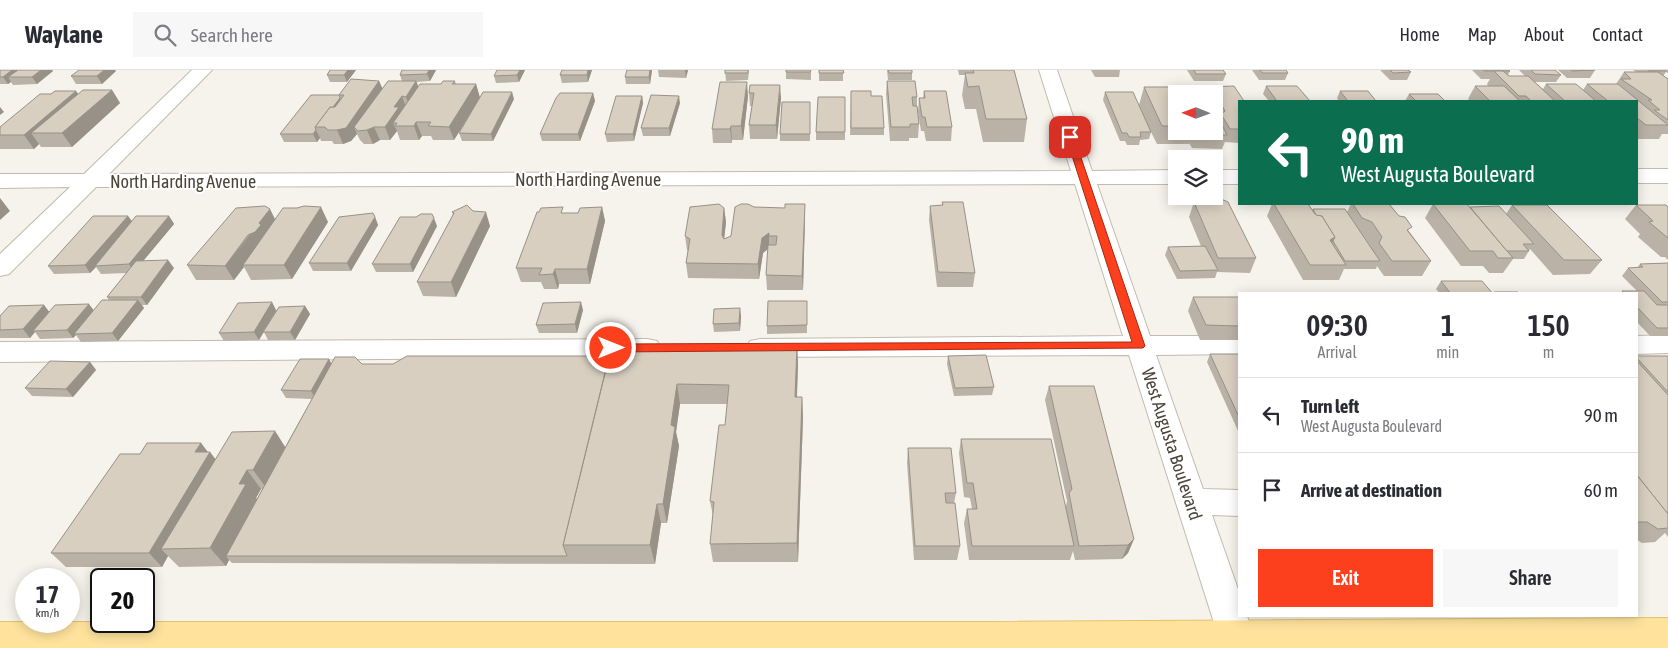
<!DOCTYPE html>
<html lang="en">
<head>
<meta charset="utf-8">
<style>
  :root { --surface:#fff; --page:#f7f7f7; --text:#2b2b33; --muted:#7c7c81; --line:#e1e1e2; --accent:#fc3f1d }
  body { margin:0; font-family:"Asap Condensed",sans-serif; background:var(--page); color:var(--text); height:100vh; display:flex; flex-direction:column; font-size:19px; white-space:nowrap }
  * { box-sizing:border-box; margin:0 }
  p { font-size:16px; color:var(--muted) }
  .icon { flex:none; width:28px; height:28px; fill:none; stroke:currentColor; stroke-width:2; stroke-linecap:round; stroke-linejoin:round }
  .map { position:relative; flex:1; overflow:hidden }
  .drawer { position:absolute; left:1238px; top:222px; width:400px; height:325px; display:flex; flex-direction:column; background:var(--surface); border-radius:0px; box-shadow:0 2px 12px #0003 }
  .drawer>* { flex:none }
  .guide { position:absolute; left:1238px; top:30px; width:400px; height:105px; border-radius:0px; box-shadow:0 2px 12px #0003; background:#0b6e4f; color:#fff; overflow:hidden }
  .needle { width:32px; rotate:271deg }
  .buttons { position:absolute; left:1168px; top:15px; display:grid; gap:10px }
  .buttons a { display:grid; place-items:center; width:55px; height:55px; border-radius:0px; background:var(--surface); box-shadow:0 2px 12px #0003; font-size:25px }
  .speed { position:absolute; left:15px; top:498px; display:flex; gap:10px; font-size:25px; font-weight:700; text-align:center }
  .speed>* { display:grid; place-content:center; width:65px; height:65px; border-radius:50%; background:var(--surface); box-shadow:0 2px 12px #0003; line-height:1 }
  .speed small { font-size:12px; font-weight:400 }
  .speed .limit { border:2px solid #111; border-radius:8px; background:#fff; color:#111 }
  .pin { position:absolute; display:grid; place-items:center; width:42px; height:42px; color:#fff; margin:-21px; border-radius:10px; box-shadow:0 2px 8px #0006 }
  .me { position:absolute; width:55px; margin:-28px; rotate:90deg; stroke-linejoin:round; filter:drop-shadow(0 0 4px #0008) }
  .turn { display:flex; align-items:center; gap:18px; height:105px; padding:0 20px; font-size:22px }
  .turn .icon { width:65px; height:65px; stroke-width:2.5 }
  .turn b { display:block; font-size:35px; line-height:42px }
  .eta { display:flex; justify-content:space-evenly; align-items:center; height:85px; text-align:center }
  .eta b { font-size:30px; font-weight:600; line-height:35px }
  .primary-button { display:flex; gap:10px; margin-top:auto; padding:10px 20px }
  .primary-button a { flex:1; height:58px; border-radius:0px; background:var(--accent); color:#fff; font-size:20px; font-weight:600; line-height:58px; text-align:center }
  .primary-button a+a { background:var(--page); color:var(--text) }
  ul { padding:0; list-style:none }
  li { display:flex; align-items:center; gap:15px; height:75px; padding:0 20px; border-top:1px solid var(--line) }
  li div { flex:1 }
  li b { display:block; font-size:19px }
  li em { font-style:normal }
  header { display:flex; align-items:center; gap:30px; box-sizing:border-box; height:70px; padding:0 25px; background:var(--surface); border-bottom:1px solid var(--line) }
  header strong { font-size:24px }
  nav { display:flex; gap:28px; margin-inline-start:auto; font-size:18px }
  .search { width:350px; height:45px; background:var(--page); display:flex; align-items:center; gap:12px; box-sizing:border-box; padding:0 18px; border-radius:0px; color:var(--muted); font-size:19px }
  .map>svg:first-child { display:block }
</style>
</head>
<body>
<header>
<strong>Waylane</strong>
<div class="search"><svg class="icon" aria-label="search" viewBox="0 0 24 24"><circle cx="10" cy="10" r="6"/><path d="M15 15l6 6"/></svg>Search here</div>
<nav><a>Home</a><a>Map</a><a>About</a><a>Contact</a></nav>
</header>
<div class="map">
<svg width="1668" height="578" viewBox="0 0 1668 578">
  <rect width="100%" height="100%" fill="#f6f3ec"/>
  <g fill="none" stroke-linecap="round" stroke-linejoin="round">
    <g stroke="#c2bbae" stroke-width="2">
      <g id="minor">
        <path d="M192 0H212L109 104 1071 101 1039 0H1057L1092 101 1176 100V114H1097L1150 266H1239V284L1156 285 1203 419 1239 420V446L1212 445 1239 522V546H1247L1258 578H1222L1129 285 760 287 750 285 746 278 750 271 760 269 1123 266 1075 114 96 117 9 204 0 206V184L70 117 0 118V104H84Z"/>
        <rect x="1636" y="99" width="32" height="14"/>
        <rect x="1214" y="100" width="25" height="14"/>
        <path d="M1668 265V283L1636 284V266Z"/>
        <path d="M647 269 657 271 661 278 657 285 647 287 0 292V272Z"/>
      </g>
    </g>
    <g stroke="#e6c16a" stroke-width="2">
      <path id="major" d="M1668 548V578H0V552H985Z"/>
    </g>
    <use href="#minor" fill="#fff" fill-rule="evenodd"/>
    <use href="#major" fill="#ffe39c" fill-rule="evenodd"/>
  </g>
  <g fill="#bab2a6" fill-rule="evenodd">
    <path d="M0 0H52L53 1 37 14 13 15 11 12 8 14H0Z"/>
    <path d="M330 0H356L347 12H330L327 5Z"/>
    <path d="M436 0 430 11 417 12 418 16 441 14 455 11 456 14H476L480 28 454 70H433L431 66H422L419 70H400L397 61 390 70H380L373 74H364L360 70 357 64 351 71 343 74H334L332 71H321L320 68 317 72H284L280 64 339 25 379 11 382 18 402 11 400 5Z"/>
    <path d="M525 0 519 12 496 13 494 6Z"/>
    <path d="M562 0H592L588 12 562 13 560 5Z"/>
    <path d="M652 0 650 14H626L625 7Z"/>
    <path d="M658 0H688L686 8 659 7Z"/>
    <path d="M725 0H749L748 10 726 11Z"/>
    <path d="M786 0H811V10L786 9Z"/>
    <rect x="819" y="0" width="24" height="11"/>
    <path d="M887 0H912V10H888Z"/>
    <path d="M958 0H1014L1027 49 1024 72H983L976 39H965L962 25 965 5H959Z"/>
    <path d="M1091 0H1120L1119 7H1095Z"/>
    <path d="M1187 0H1223L1226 4 1223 11H1194Z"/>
    <path d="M1252 0H1286L1288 3 1285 10H1259Z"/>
    <path d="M1380 0H1408L1411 2 1407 10H1390Z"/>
    <path d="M1472 0H1508L1510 1 1508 5 1509 6H1525L1519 0H1555L1561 5 1556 12H1535L1543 19 1546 14 1583 20 1587 14H1616L1624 2H1636L1633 0H1668V3L1666 2 1663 6 1668 9V64H1662L1659 69H1636V31H1470L1468 29 1475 16H1488L1487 14 1490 9H1481Z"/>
    <path d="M1558 0H1595L1590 8H1567Z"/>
    <path d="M116 1 102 14H76L71 6Z"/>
    <path d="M887 11 917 27V36L919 54 918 68H909V71H890L886 24Z"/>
    <path d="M750 15 781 28 777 69H750L749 55 752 36H750L749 23Z"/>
    <path d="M1266 16 1310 31H1269L1263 24Z"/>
    <path d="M1144 17 1176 24V61H1214V24H1204L1207 17 1239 31V73L1225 72 1222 79 1192 78 1189 73V74H1157L1151 62 1149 69 1140 70 1139 75H1127L1125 71H1120L1103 30 1105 22 1139 35Z"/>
    <path d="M112 20 120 33 72 77H41L39 74 34 79H0V57L76 21 78 24Z"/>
    <path d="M851 21 871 26 884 58V65H850Z"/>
    <path d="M924 21 952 57 951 71H926L924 61H921L918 42 919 28H923Z"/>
    <path d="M1340 21 1376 31H1339L1337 28Z"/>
    <path d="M593 23 595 31 580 71H542L540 64Z"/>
    <path d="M1409 24 1445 31H1405Z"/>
    <path d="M642 26 643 33 634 71 607 72 605 64Z"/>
    <path d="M748 26 743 70H732V73H713L712 59Z"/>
    <path d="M845 27V70H816V62Z"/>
    <path d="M514 29 493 71H462L459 63Z"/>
    <path d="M810 32V71H780V64Z"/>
    <path d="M680 33 670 66H643L641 58Z"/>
    <path d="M1209 129 1256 188 1250 203 1217 202 1215 208 1177 209 1165 185 1168 177 1201 176 1189 147 1194 132 1208 133Z"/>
    <path d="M942 132 975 203 973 217H937L929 150 930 136H942Z"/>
    <path d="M1272 134H1308L1312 140 1313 139 1347 142 1351 134H1389L1431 191 1422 206H1384L1377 196 1376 199H1344L1339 210H1303L1267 146ZM1363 166 1364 167 1374 182Z"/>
    <path d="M1433 134 1470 137 1506 144 1512 135 1602 190 1590 204 1553 205 1530 179 1524 189H1513L1503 203H1489L1483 196H1461L1425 148Z"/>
    <path d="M1636 135 1668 137V190L1665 187H1661L1638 167 1640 164 1625 149Z"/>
    <path d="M602 137 605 151 590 214H559L558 219H544L541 212H521L516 198 565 143H578Z"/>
    <path d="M754 137 805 148 803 220H767L766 205 768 179 763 183 759 209 688 208 686 193 688 181 687 180 685 166 724 138 726 152 724 169 731 166Z"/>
    <path d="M473 141 490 156 456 227 423 226 417 212 453 145 452 142Z"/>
    <path d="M128 146 132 151 169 146 174 154 143 191 174 198 147 235H142L144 238 118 271 81 272 76 265 73 268 40 269 35 262 30 268H0V246L44 235 49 242 94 240 109 230 107 227 127 203 101 204 96 197 90 203 54 204 48 196Z"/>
    <path d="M375 147 378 155 351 201H313L309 193Z"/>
    <path d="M275 149 328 152 292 209 251 210 244 197 234 210H196L187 195Z"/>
    <path d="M437 156 413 202H376L372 194Z"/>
    <path d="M1668 193V266H1650L1636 251V224H1620L1622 221H1637L1622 206 1628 198H1637L1640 194Z"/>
    <path d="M1441 211 1493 224H1440L1436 219Z"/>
    <path d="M1193 227H1239V270H1200L1188 241Z"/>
    <path d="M807 231V263L767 264V256Z"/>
    <path d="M305 236 310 244 295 270H268L264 262 259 270 224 271 219 263 276 240Z"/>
    <path d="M583 240 577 263H539L536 255Z"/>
    <path d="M741 246 740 261 714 262 713 254Z"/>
    <path d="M797 275 798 294 797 327H802L803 347 798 492H713L710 474 713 446 710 431 725 355 727 334H680L676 362 679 376 667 453H661L655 494 232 493 229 490 226 496 179 497 168 486 162 497H66L51 483 140 384 201 373 208 382H210L216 390 275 361 285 377 312 329 286 328 281 320 329 289 331 294H393L609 286ZM261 419H262L257 429 256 428Z"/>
    <path d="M1210 284H1239V363L1207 292Z"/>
    <path d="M948 286 994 317 992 325 954 326 947 294Z"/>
    <path d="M1636 286H1668V467L1665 463 1655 472 1642 473 1636 469Z"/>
    <path d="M90 292 96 300 73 327 32 326 25 318Z"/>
    <path d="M1049 316 1134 469 1128 483 1122 489 1075 490 1073 481 1070 490H969L964 453 967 439H972L970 428 964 427 959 383 961 369 1066 436 1067 431 1045 330Z"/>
    <path d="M908 378 956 423 954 433 960 476 957 490H914L907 393Z"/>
  </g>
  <g fill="#979187">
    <path d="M12 0H24L8 7 11 12 8 14 3 7Z"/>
    <path d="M41 0H52L53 1 37 14 32 7Z"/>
    <path d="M104 0H115L116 1 102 14 97 6Z"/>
    <path d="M348 0H356L347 12 344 5Z"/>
    <path d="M429 0H436L430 11 427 4Z"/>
    <path d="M520 0H525L519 12 517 5Z"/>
    <path d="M588 0H592L588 12 587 5Z"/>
    <path d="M650 0H652L650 14 649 7Z"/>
    <path d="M686 0H688L686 8 685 0Z"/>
    <path d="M379 11 385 24 354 57 357 64 351 71 343 74 337 60Z"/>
    <path d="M416 11 421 24 411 40 406 27Z"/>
    <path d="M747 12 748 26 743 70 741 56Z"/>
    <path d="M476 14 480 28 454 70 449 57Z"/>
    <path d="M780 15 781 28 777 69 776 55Z"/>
    <path d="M112 20 120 33 72 77 62 63Z"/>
    <path d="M76 21 85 34 31 63 39 74 34 79 24 65Z"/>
    <path d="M512 22 514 29 493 71 491 64Z"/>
    <path d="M593 23 595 31 580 71 578 64Z"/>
    <path d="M402 26 407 40 397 53H393L397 61 390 70 385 57 394 37Z"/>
    <path d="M642 26 643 33 634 71 633 64Z"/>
    <path d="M679 26 680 33 670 66 669 58Z"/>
    <path d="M340 28 343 35 326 59 325 57H318Z"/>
    <path d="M0 37 4 42 0 45Z"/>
    <path d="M416 52 422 66 419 70 414 56Z"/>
    <path d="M731 56 732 70V73L730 59Z"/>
    <path d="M374 57 380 70 373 74 367 60Z"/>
    <path d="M316 60 320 68 317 72 313 64Z"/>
    <path d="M0 128 10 141 0 150Z"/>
    <path d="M805 134V148L803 220 802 206Z"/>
    <path d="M321 137 328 152 292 209 284 195Z"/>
    <path d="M602 137 605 151 590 214 587 199Z"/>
    <path d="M724 138 726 152 723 179 722 165Z"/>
    <path d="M270 139 277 153 243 195 244 197 234 210 225 196Z"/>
    <path d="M486 142 490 156 456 227 451 212Z"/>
    <path d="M128 146 133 153 95 196 96 197 90 203 85 195Z"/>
    <path d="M169 146 174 154 134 202 129 194Z"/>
    <path d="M375 147 378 155 351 201 347 193Z"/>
    <path d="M434 148 437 156 413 202 410 194Z"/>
    <path d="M769 163V178L763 183 759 209 758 194 762 168Z"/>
    <path d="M1335 167 1328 181 1330 170Z"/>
    <path d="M168 190 174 198 147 235 141 227Z"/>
    <path d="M555 199 559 214 558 219 553 204Z"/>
    <path d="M138 230 144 238 118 271 112 263Z"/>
    <path d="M272 232 276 240 259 270 254 262Z"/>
    <path d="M581 232 583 240 577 263 575 254Z"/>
    <path d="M89 234 95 242 74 264 76 265 73 268 67 260Z"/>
    <path d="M44 235 50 243 33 261 35 262 30 268 23 259Z"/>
    <path d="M305 236 310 244 295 270 290 262Z"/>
    <path d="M740 238 741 246 740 261 739 253Z"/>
    <path d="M797 275 798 294 796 347 795 327Z"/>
    <path d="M329 289 333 297 316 329 311 321Z"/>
    <path d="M90 292 96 300 73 327 66 319Z"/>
    <path d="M677 314 680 334 676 362 679 376 667 453 663 434 671 355Z"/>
    <path d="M802 327 803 347 798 492 797 473Z"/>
    <path d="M275 361 287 380 267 419 253 400Z"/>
    <path d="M201 373 209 384 210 382 221 397 161 479 168 486 162 497 149 483 195 382Z"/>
    <path d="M247 400 261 419 256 428 260 433 226 486 229 490 226 496 210 478 239 414Z"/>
    <path d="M657 434 661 453 655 494 650 475Z"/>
    <path d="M1134 469 1128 483 1122 489 1128 475Z"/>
  </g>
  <g fill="#d8cfc1" stroke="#979187">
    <path d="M0 0H12L3 7H0Z"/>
    <path d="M18 0H41L32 7H8Z"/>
    <path d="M79 0H104L97 6H71Z"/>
    <path d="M330 0H348L344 5H327Z"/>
    <path d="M402 0H429L427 4 400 5Z"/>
    <path d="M497 0H520L517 5 494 6Z"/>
    <path d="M562 0H588L587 5H560Z"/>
    <path d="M627 0H650L649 7H625Z"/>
    <rect x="725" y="0" width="23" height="3"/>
    <path d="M786 0H811L810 2H786Z"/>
    <path d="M819 0H843L844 3H819Z"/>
    <path d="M888 0H912V3H889Z"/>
    <path d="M973 0H1014L1027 49H986L979 16 968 17 965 3H974Z"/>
    <path d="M1194 0H1223L1226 4H1196Z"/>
    <path d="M1260 0H1286L1288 3H1262Z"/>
    <path d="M1390 0H1408L1411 2 1393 3Z"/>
    <path d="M1483 0H1508L1510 1H1485Z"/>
    <path d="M1531 0H1555L1561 5 1535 4Z"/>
    <path d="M1571 0H1595L1572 1Z"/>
    <path d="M1648 0H1665L1666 1H1649Z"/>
    <path d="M1494 1H1503L1509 6H1528L1555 31H1531L1526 26H1519Z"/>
    <path d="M1624 2H1658L1668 9V50L1654 40H1660L1648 30H1652L1621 9H1631Z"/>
    <path d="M351 9 379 11 346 58 337 60H328L325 57H315L330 37H335L344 25H339Z"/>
    <path d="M388 11H416L406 27 402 26 394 37H399L385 57H374L367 60 358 61 354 57Z"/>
    <path d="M443 11H455L452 14H476L449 57 428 56 431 52H416L414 56H395L397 53H393L420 14H441Z"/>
    <path d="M887 11H915L917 27H912L913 36H917L919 54H910V57H891Z"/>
    <path d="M720 12H747L741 56H731L730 59H712Z"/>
    <path d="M1546 14H1576L1596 31H1565Z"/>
    <path d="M1587 14H1618L1668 55H1646L1637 48H1636V31H1608Z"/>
    <path d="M750 15H780L776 55H749L754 23H749Z"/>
    <path d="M1234 16 1244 31H1239V59H1230L1221 44 1225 41 1220 32 1215 31 1214 28V24H1211L1207 17Z"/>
    <path d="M1266 16H1297L1310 31H1277Z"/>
    <path d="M1475 16H1504L1520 31H1490Z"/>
    <path d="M1144 17H1174L1177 24H1176V56H1162Z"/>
    <path d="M83 20H112L62 63H31Z"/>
    <path d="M55 21H76L24 65H0V57L40 24H51Z"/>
    <path d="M851 21H871V26H882L884 58H851Z"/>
    <path d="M924 21H946L952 57H927L925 47H922L919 28H925Z"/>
    <path d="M1340 21H1368L1376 31H1348Z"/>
    <path d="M483 22H512L491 64 459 63Z"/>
    <path d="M1105 22H1133L1151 62H1140L1141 67H1129L1127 63H1122Z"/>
    <path d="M560 23H593L578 64H540L556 28Z"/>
    <path d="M1409 24H1438L1445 31H1416Z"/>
    <path d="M311 25H339L340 28 333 37H330L315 57 316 60 313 64H280Z"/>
    <path d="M651 25 679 26 669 58H641Z"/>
    <path d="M616 26H642L633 64H605Z"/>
    <path d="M818 27H845V62H816Z"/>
    <path d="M782 32H810V64H780Z"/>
    <path d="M1214 39 1227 65 1196 64 1195 61H1214Z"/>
    <path d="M1219 128 1228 132 1256 188H1218L1194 132 1209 133V129Z"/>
    <path d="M942 132H963L975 203 938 202 930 136 943 135Z"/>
    <path d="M719 134 724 138 722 165 724 169 731 166 735 137 741 134H748L754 137 785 138V134H805L802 206 766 205 768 175H776L777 166H769V163L762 168 758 194 686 193 690 169 685 166 690 137Z"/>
    <path d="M1274 134H1308L1315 144 1322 146 1335 167 1330 170 1346 195H1310Z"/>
    <path d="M1353 134H1389L1399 146 1405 147 1412 157 1407 160 1431 191H1392L1379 173 1382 167 1372 152 1362 148Z"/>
    <path d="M1433 134H1467L1513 188H1498L1493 181H1470Z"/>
    <path d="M467 135 473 141 486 142 451 212H417L454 143 452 142Z"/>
    <path d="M1512 135H1547L1602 190H1564Z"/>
    <path d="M1636 135H1666L1668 137V168L1649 152 1653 151Z"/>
    <path d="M265 136 270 139 259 153 261 155 255 162 248 165 225 196 187 195 236 138Z"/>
    <path d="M304 136 321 137 284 195H243L283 138H297Z"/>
    <path d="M1499 136 1534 174H1523L1529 181H1507L1470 137Z"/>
    <path d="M563 137 561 143H578L580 138 602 137 587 199H555L553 204 539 205 542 198H516L537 142H539L541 138Z"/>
    <path d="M1313 139H1345L1380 191H1345L1333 171 1335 167 1322 146 1316 145Z"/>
    <path d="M373 143 375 147 347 193H309L339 147Z"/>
    <path d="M421 144H432L434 148 410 194H372L400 147H416Z"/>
    <path d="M93 146H128L85 195 48 196Z"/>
    <path d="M136 146H169L129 194 95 196Z"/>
    <path d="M1205 176 1218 200 1180 201 1168 177Z"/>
    <path d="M168 190 141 227H107L136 191Z"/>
    <path d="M1668 193V232H1662L1628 198 1643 197 1640 194Z"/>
    <path d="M1441 211H1482L1493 224H1451Z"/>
    <path d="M1622 221H1644L1657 235H1668V258H1657L1636 236V224H1625Z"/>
    <path d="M1494 222H1518L1520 224H1495Z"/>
    <path d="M1193 227H1239V256L1206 255Z"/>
    <path d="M102 230H138L112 263 74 264Z"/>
    <path d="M768 231H807V255L767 256Z"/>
    <path d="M272 232 254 262 219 263 238 233Z"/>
    <path d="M581 232 575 254 536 255 543 233Z"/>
    <path d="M89 234 67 260 33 261 55 235Z"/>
    <path d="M44 235 23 259 0 260V246L9 236Z"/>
    <path d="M305 236 290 262H263L279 237Z"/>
    <path d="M740 238 739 253 713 254 714 239Z"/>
    <path d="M612 275H797L795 327H802L797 473 710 474 714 432 710 431 719 355H725L729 315 677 314 671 355 675 357 663 434H657L650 475H563Z"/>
    <path d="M1210 284H1239V347Z"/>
    <path d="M986 285 994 317 955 318 948 286Z"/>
    <path d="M407 286H609L563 475 567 486H226L335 287H355L362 294H393Z"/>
    <path d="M1636 286H1668V322L1636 287Z"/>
    <path d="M300 289H329L311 321 281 320Z"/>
    <path d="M1636 290 1668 325V444L1636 404Z"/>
    <path d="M50 291 90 292 66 319 25 318Z"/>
    <path d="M1049 316H1094L1134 469 1128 475 1079 476 1069 423 1072 419Z"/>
    <path d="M275 361 253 400H247L239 414H246L210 478 161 479 232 362Z"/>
    <path d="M961 369H1051L1074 476H972L967 439H977L973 413H967Z"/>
    <path d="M147 373H201L195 382H210L149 483H51L120 384H140Z"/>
    <path d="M908 378H951L956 423H945L946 433H955L960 476H915Z"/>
    <path d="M1636 404 1668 444V458L1658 459 1647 452H1636Z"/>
  </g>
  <path fill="#fc3f1d" stroke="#a42913" d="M1070 65 1074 67 1145 276 1143 278 611 282 606 278 611 274 1132 272 1066 67Z"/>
  <g text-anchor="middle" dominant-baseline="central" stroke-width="4" stroke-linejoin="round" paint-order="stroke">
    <g font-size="18" fill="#4b4439" stroke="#fff">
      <text x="588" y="109">North Harding Avenue</text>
      <text x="183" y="111">North Harding Avenue</text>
      <text transform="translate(1172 374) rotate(72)">West Augusta Boulevard</text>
    </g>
  </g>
</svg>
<div class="buttons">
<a><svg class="needle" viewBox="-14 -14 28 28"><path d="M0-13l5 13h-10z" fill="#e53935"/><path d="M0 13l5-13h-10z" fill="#7c7c81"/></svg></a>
<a><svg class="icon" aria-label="layers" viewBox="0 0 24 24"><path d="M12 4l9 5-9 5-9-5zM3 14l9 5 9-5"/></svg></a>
</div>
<div class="speed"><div>17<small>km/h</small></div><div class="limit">20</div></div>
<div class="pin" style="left:1070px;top:67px;background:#d93025"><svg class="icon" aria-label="arrive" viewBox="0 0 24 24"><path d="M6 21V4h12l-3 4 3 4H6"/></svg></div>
<svg class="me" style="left:611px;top:278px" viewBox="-20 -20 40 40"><circle r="17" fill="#fc3f1d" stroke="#fff" stroke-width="3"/><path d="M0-11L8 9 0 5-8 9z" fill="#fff"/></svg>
<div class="guide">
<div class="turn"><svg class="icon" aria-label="left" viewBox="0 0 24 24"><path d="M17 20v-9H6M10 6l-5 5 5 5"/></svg><div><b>90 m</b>West Augusta Boulevard</div></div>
</div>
<section class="drawer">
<div class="eta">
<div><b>09:30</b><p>Arrival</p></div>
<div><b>1</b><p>min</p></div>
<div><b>150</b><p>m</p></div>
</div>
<ul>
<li><svg class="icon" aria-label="left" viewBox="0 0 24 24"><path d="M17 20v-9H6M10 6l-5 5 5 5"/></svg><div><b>Turn left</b><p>West Augusta Boulevard</p></div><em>90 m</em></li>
<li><svg class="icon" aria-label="arrive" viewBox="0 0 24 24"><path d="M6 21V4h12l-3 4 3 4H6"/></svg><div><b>Arrive at destination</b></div><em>60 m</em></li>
</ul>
<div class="primary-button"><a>Exit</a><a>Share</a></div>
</section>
</div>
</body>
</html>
